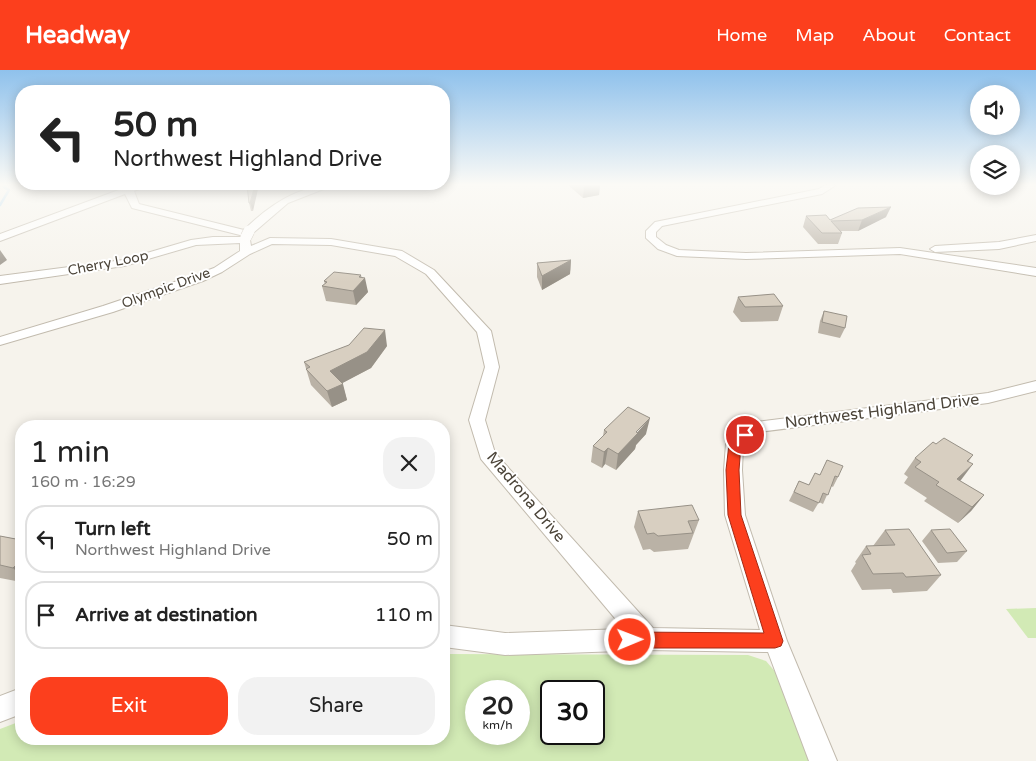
<!DOCTYPE html>
<html lang="en">
<head>
<meta charset="utf-8">
<style>
  :root { --surface:#fff; --page:#f2f2f2; --text:#222; --muted:#767676; --line:#e0e0e0; --accent:#fc3f1d }
  body { margin:0; font-family:"Varela Round",sans-serif; background:var(--page); color:var(--text); height:100vh; display:flex; flex-direction:column; font-size:19px; white-space:nowrap }
  * { box-sizing:border-box; margin:0 }
  p { font-size:16px; color:var(--muted) }
  .icon { flex:none; width:28px; height:28px; fill:none; stroke:currentColor; stroke-width:2; stroke-linecap:round; stroke-linejoin:round }
  .map { position:relative; flex:1; overflow:hidden }
  .panel { position:absolute; left:15px; top:350px; width:435px; height:325px; display:flex; flex-direction:column; background:var(--surface); border-radius:20px; box-shadow:0 2px 12px #0003 }
  .panel>* { flex:none }
  .banner { position:absolute; left:15px; top:15px; width:435px; height:105px; border-radius:20px; box-shadow:0 2px 12px #0003; background:#fff; color:var(--text); overflow:hidden }
  .fabs { position:absolute; left:970px; top:15px; display:grid; gap:10px }
  .fabs a { display:grid; place-items:center; width:50px; height:50px; border-radius:50%; background:var(--surface); box-shadow:0 2px 12px #0003; font-size:25px }
  .speed { position:absolute; left:465px; top:610px; display:flex; gap:10px; font-size:25px; font-weight:700; text-align:center }
  .speed>* { display:grid; place-content:center; width:65px; height:65px; border-radius:50%; background:var(--surface); box-shadow:0 2px 12px #0003; line-height:1 }
  .speed small { font-size:12px; font-weight:400 }
  .speed .limit { border:2px solid #111; border-radius:8px; background:#fff; color:#111 }
  .pin { position:absolute; display:grid; place-items:center; width:42px; height:42px; color:#fff; margin:-21px; border:2px solid #fff; border-radius:50%; box-shadow:0 1px 5px #0007 }
  .me { position:absolute; width:55px; margin:-28px; rotate:89deg; stroke-linejoin:round; filter:drop-shadow(0 0 4px #0008) }
  .turn { display:flex; align-items:center; gap:18px; height:105px; padding:0 15px; font-size:22px }
  .turn .icon { width:65px; height:65px; stroke-width:2.5 }
  .turn b { display:block; font-size:35px; line-height:42px }
  .round { display:grid; place-items:center; flex:none; width:52px; height:52px; border-radius:20px; background:var(--page) }
  .headline { display:flex; align-items:center; justify-content:space-between; height:85px; padding:0 15px }
  h1 { font-size:30px; font-weight:600; line-height:38px }
  .primary-button { display:flex; gap:10px; margin-top:auto; padding:10px 15px }
  .primary-button a { flex:1; height:58px; border-radius:20px; background:var(--accent); color:#fff; font-size:20px; font-weight:600; line-height:58px; text-align:center }
  .primary-button a+a { background:var(--page); color:var(--text) }
  ul { padding:0; list-style:none }
  li { display:flex; align-items:center; gap:15px; height:68px; margin:0 10px 8px; padding:0 5px; border:2px solid var(--line); border-radius:20px }
  li div { flex:1 }
  li b { display:block; font-size:19px }
  li em { font-style:normal }
  header { display:flex; align-items:center; gap:30px; box-sizing:border-box; height:70px; padding:0 25px; background:var(--accent); color:#fff }
  header strong { font-size:24px }
  nav { display:flex; gap:28px; margin-inline-start:auto; font-size:18px }
  .map>svg:first-child { display:block }
</style>
</head>
<body>
<header>
<strong>Headway</strong>
<nav><a>Home</a><a>Map</a><a>About</a><a>Contact</a></nav>
</header>
<div class="map">
<svg width="1036" height="691" viewBox="0 0 1036 691">
  <rect width="100%" height="100%" fill="#f6f3ec"/>
  <g fill="#d2eab5" fill-rule="evenodd">
    <path d="M1036 538V568H1028L1006 539Z"/>
    <path d="M444 584 748 585 766 591 784 612 818 691H0V659L21 651V669H444ZM476 621H519V664H476ZM551 621H594V664H551Z"/>
  </g>
  <g fill="none" stroke-linecap="round" stroke-linejoin="round">
    <path stroke="#a9d4f2" stroke-width="2.5" d="M0 135 9 120 4 117 6 115"/>
    <g stroke="#c2bbae" stroke-width="2">
      <g id="street">
        <path d="M124 115H148L134 121 139 134 244 160C268 136 299 115 334 115L288 133 253 163 244 166 132 138 125 124 0 171V164L124 118Z"/>
        <path d="M825 115H836L822 124 662 156 656 162V167L666 175 679 180 746 183 900 178 1036 198V206L900 184 746 189 677 186 658 179 646 168V161L655 152 819 119Z"/>
        <path d="M1036 165V171L999 179 935 182 930 179 935 176 999 172Z"/>
        <path d="M213 167H245L250 170 251 176 270 168 331 169 402 181 434 200 491 261 499 297 485 350 495 383 653 558 760 560 725 445 724 400 726 374 748 353 988 323 1036 311V321L988 333 759 362 743 376 742 400 745 445 787 571 837 691H809L768 582 648 580 505 585 444 577V555L505 563 624 559 481 389 469 350 485 297 477 262 426 204 395 186 331 175 272 174 250 184 222 202 203 211 113 242 0 275V267L103 236 195 205 214 198 240 181V173L196 175 124 196 0 214V206L123 190 191 170Z"/>
        <path d="M21 618V644L0 652V626Z"/>
      </g>
    </g>
    <use href="#street" fill="#fff" fill-rule="evenodd"/>
    <g stroke="#c2bbae" stroke-width="12" stroke-linecap="butt">
      <path id="street-bridge" d="M246 167 249 161"/>
    </g>
    <use href="#street-bridge" stroke="#fff" stroke-width="11"/>
  </g>
  <g fill="#bab2a6">
    <path d="M247 115 253 141H251L249 133Z"/>
    <path d="M568 115H600L599 125 583 128Z"/>
    <path d="M806 146 830 150 886 147 858 161H841L842 163 838 174H818L803 157Z"/>
    <path d="M571 190 570 204 542 220 537 207V193Z"/>
    <path d="M362 208 368 222 356 235 326 231 322 216 325 214 324 211Z"/>
    <path d="M738 227 783 236 778 251 741 252 733 242Z"/>
    <path d="M824 241 845 258 840 268 818 263 820 251Z"/>
    <path d="M387 276 371 298 342 313 347 330 332 337 311 315 304 292Z"/>
    <path d="M604 360 646 364 636 375 635 379 616 400 605 394 602 398 591 392 593 376 603 366Z"/>
    <path d="M936 374 973 385 969 391 960 411 984 425 971 441 958 453 924 431 927 428 904 413 908 407 904 404 915 388Z"/>
    <path d="M827 390 838 407 833 417 831 416 823 434 819 432 813 442 789 431 799 411 809 415 815 403 820 405Z"/>
    <path d="M638 441 699 450 688 479 654 482 650 479 643 480 634 457Z"/>
    <path d="M885 460 941 505 927 521 893 523 891 519 862 520 851 501 856 493 855 492 866 476H873Z"/>
    <path d="M931 460 967 481 957 492 938 493 922 471Z"/>
    <path d="M0 466 21 470V512L0 508Z"/>
  </g>
  <g fill="#979187">
    <path d="M255 115H259L253 141 250 133Z"/>
    <path d="M600 115 599 125 583 128 584 116Z"/>
    <path d="M891 137 886 147 858 161 862 150Z"/>
    <path d="M0 180 7 190 0 195Z"/>
    <path d="M571 190 570 204 542 220V206Z"/>
    <path d="M361 205 362 211 365 208 368 222 356 235 353 221Z"/>
    <path d="M385 260 387 276 371 298 335 317 330 301Z"/>
    <path d="M343 314 347 330 332 337 327 321Z"/>
    <path d="M650 348 646 364 636 375 635 379 616 400 618 384Z"/>
    <path d="M608 378 605 394 602 398 604 382Z"/>
    <path d="M973 394 961 410 947 422 957 409Z"/>
    <path d="M984 425 971 441 958 453 972 437Z"/>
    <path d="M21 490V506L13 498Z"/>
  </g>
  <g fill="#d8cfc1" stroke="#979187">
    <path d="M247 115H255L250 133H249Z"/>
    <path d="M891 137 862 150 831 151 842 163H822L806 146 826 145 830 150 858 138Z"/>
    <path d="M571 190 542 206 537 193Z"/>
    <path d="M334 202 361 205 359 207 365 208 353 221 322 216 327 212 324 211Z"/>
    <path d="M774 224 783 236 745 237 738 227Z"/>
    <path d="M824 241 847 246 845 258 822 252Z"/>
    <path d="M364 258 385 260 367 282 330 301 343 314 327 321 306 299 310 297 304 292 349 275Z"/>
    <path d="M628 337 650 348 636 362 638 363 618 384 608 378 604 382 593 376 607 362 604 360Z"/>
    <path d="M944 368 973 385 967 391 973 394 957 409 984 425 972 437 936 415 939 412 915 397 921 392 915 388 933 372 936 374Z"/>
    <path d="M827 390 843 396 838 407 835 406 828 425 823 423 819 433 794 422 799 411 809 415 815 403 820 405Z"/>
    <path d="M692 435 699 450 688 451 693 463 658 466 654 463 647 464 638 441Z"/>
    <path d="M909 459 941 505 906 507 903 503 873 504 862 485 871 484 866 476 895 475 885 460Z"/>
    <path d="M950 459 967 481 947 483 931 460Z"/>
    <path d="M0 466 21 470V490L13 498 0 495Z"/>
  </g>
  <linearGradient id="sky" x2="0" y2="1"><stop stop-color="#8fc1ec"/><stop offset="0.54" stop-color="#fbfaf6"/><stop offset="1" stop-color="#fbfaf6" stop-opacity="0"/></linearGradient>
  <rect width="1036" height="212" fill="url(#sky)"/>
  <path fill="#fc3f1d" stroke="#a42913" d="M745 361 751 365 741 375 739 400 741 445 783 571 781 576 775 578H630L624 576 622 570 624 564 630 562 764 563 728 445 726 400 729 374 740 362Z"/>
  <g text-anchor="middle" dominant-baseline="central" stroke-width="4" stroke-linejoin="round" paint-order="stroke">
    <g font-size="14" fill="#4b4439" stroke="#fff">
      <text transform="translate(108 193) rotate(-11)">Cherry Loop</text>
      <text transform="translate(166 218) rotate(-20)">Olympic Drive</text>
    </g>
    <g font-size="16" fill="#4b4439" stroke="#fff">
      <text transform="translate(882 341) rotate(-7)">Northwest Highland Drive</text>
      <text transform="translate(526 427) rotate(50)">Madrona Drive</text>
    </g>
  </g>
</svg>
<div class="fabs">
<a><svg class="icon" aria-label="sound" viewBox="0 0 24 24"><path d="M4 9h4l5-4v14l-5-4H4zM17 9q2 3 0 6"/></svg></a>
<a><svg class="icon" aria-label="layers" viewBox="0 0 24 24"><path d="M12 4l9 5-9 5-9-5zM3 14l9 5 9-5"/></svg></a>
</div>
<div class="speed"><div>20<small>km/h</small></div><div class="limit">30</div></div>
<div class="pin" style="left:745px;top:365px;background:#d93025"><svg class="icon" aria-label="arrive" viewBox="0 0 24 24"><path d="M6 21V4h12l-3 4 3 4H6"/></svg></div>
<svg class="me" style="left:630px;top:570px" viewBox="-20 -20 40 40"><circle r="17" fill="#fc3f1d" stroke="#fff" stroke-width="3"/><path d="M0-11L8 9 0 5-8 9z" fill="#fff"/></svg>
<div class="banner">
<div class="turn"><svg class="icon" aria-label="left" viewBox="0 0 24 24"><path d="M17 20v-9H6M10 6l-5 5 5 5"/></svg><div><b>50 m</b>Northwest Highland Drive</div></div>
</div>
<section class="panel">
<div class="headline"><div><h1>1 min</h1><p>160 m · 16:29</p></div><a class="round"><svg class="icon" aria-label="close" viewBox="0 0 24 24"><path d="M6 6l12 12M18 6L6 18"/></svg></a></div>
<ul>
<li><svg class="icon" aria-label="left" viewBox="0 0 24 24"><path d="M17 20v-9H6M10 6l-5 5 5 5"/></svg><div><b>Turn left</b><p>Northwest Highland Drive</p></div><em>50 m</em></li>
<li><svg class="icon" aria-label="arrive" viewBox="0 0 24 24"><path d="M6 21V4h12l-3 4 3 4H6"/></svg><div><b>Arrive at destination</b></div><em>110 m</em></li>
</ul>
<div class="primary-button"><a>Exit</a><a>Share</a></div>
</section>
</div>
</body>
</html>
